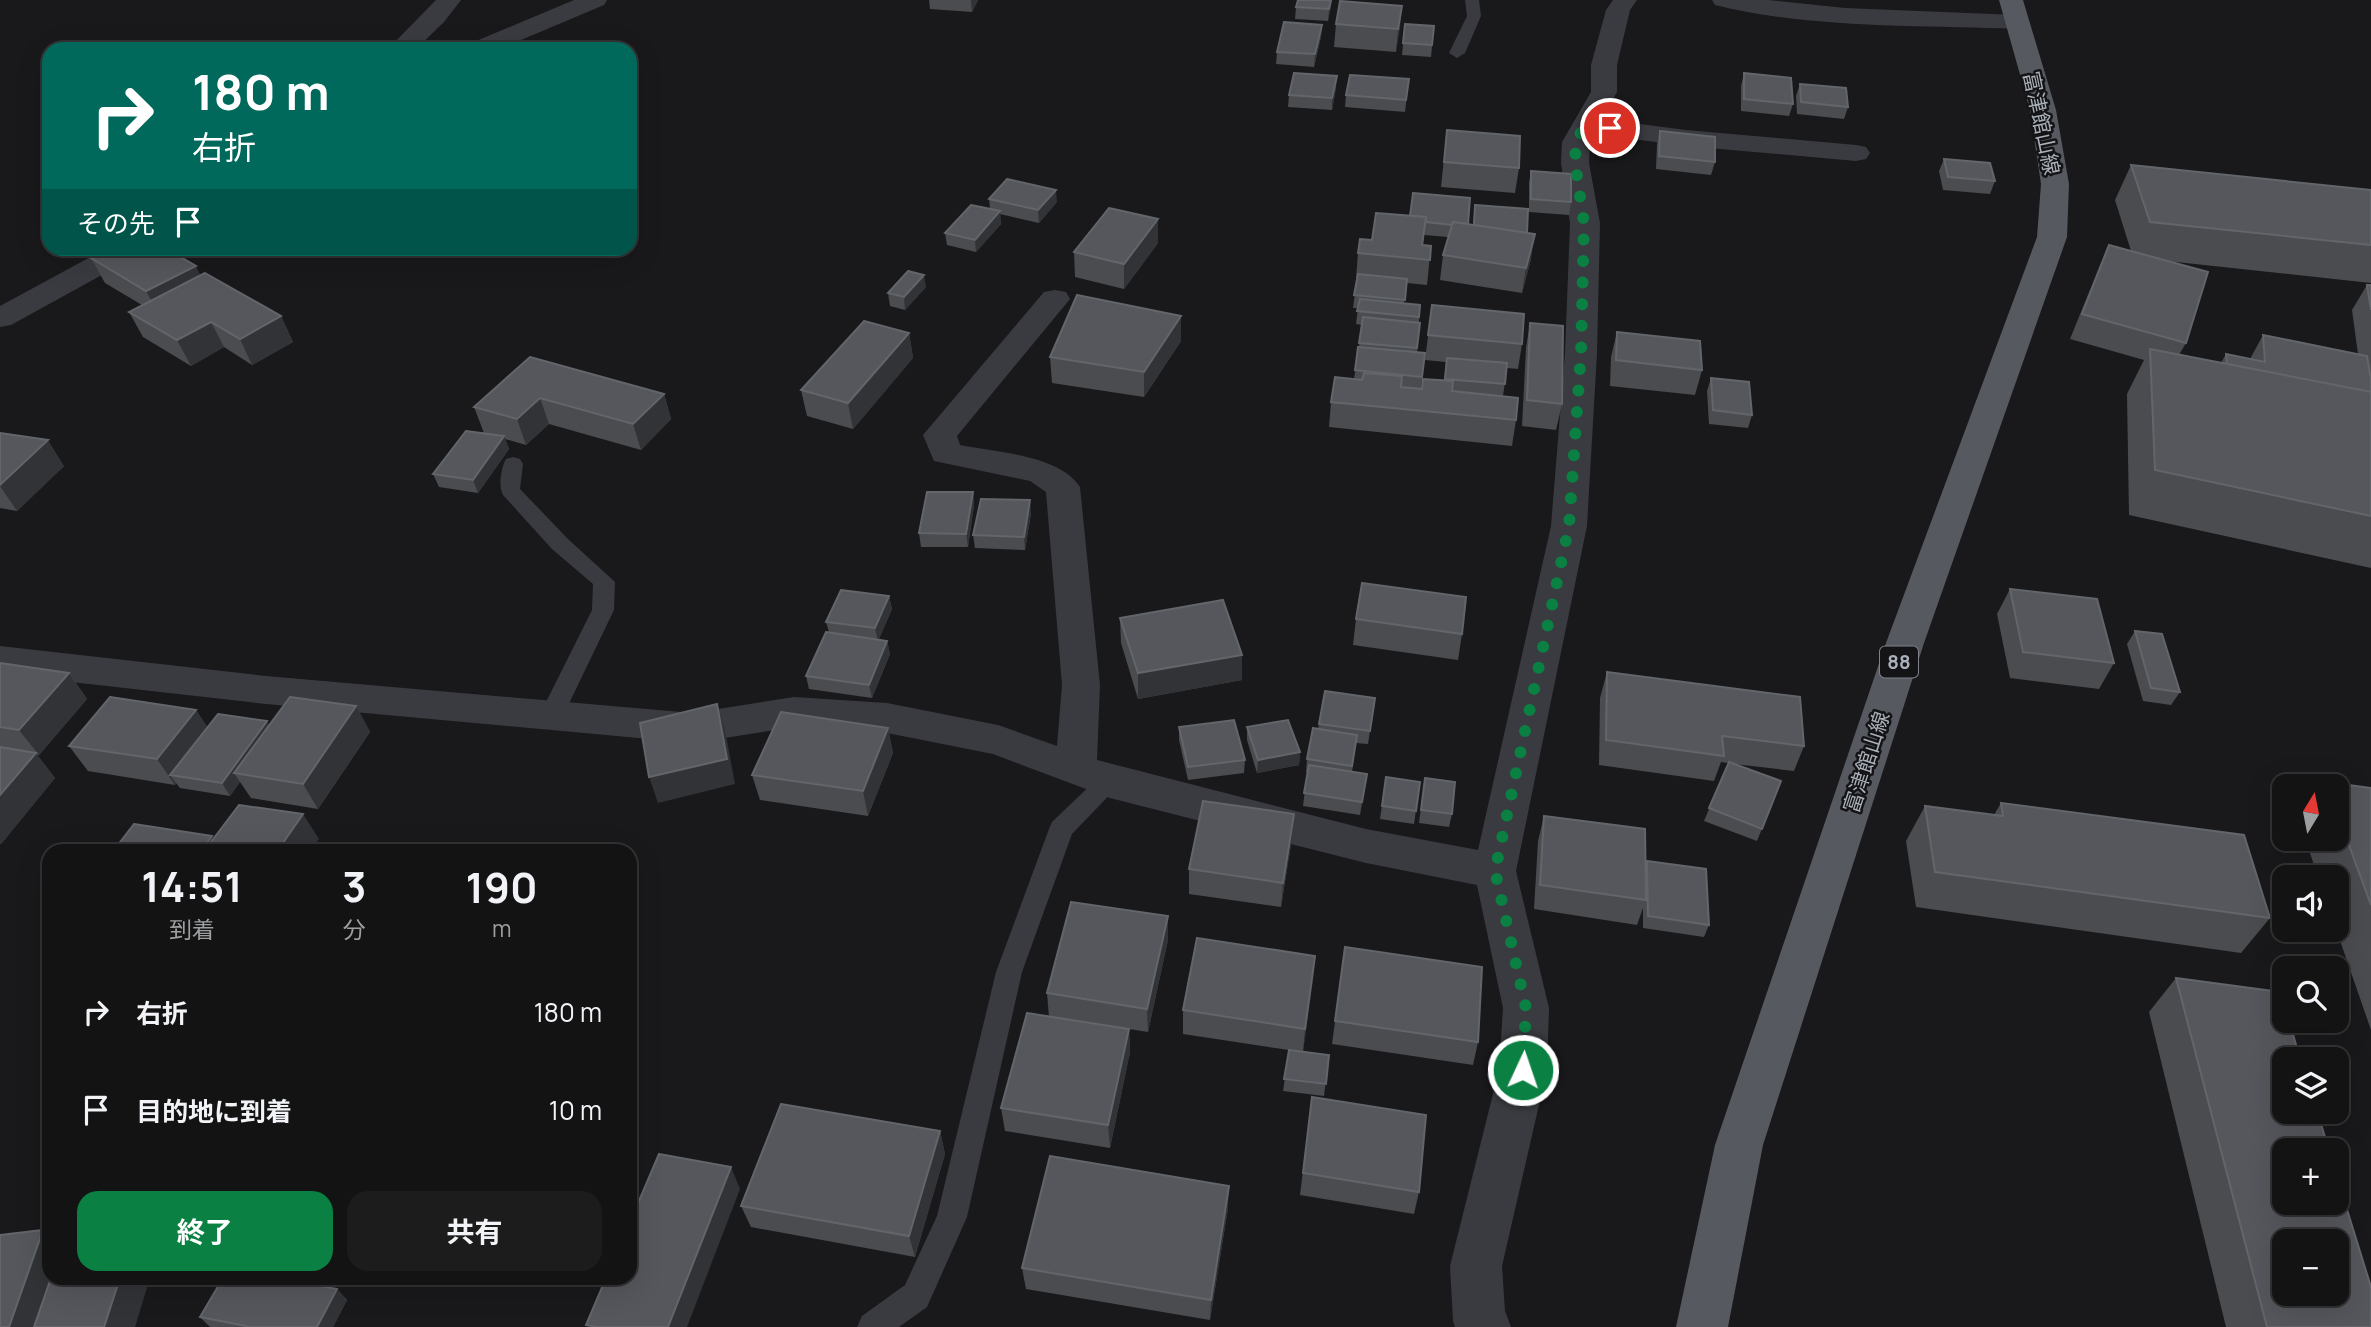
<!DOCTYPE html>
<html lang="ja">
<head>
<meta charset="utf-8">
<style>
  :root { --surface:#131314; --page:#1c1c1d; --text:#f1f3f6; --muted:#9d9ea0; --line:#323234; --accent:#0b8043 }
  body { margin:0; font-family:Manrope,"Noto Sans JP",sans-serif; background:var(--page); color:var(--text); height:100vh; display:flex; flex-direction:column; font-size:26px; white-space:nowrap }
  * { box-sizing:border-box; margin:0 }
  p { font-size:23px; color:var(--muted) }
  .icon { flex:none; width:38px; height:38px; fill:none; stroke:currentColor; stroke-width:2; stroke-linecap:round; stroke-linejoin:round }
  .map { position:relative; flex:1; overflow:hidden }
  .drawer { position:absolute; left:42px; top:844px; width:595px; height:441px; display:flex; flex-direction:column; background:var(--surface); border-radius:21px; box-shadow:0 7px 28px #0002,0 0 0 2px var(--line) }
  .drawer>* { flex:none }
  .hud { position:absolute; left:42px; top:42px; width:595px; height:214px; border-radius:21px; box-shadow:0 7px 28px #0002,0 0 0 2px var(--line); background:#00695c; color:#fff; overflow:hidden }
  .needle { width:46px; rotate:10deg }
  .tools { position:absolute; left:2272px; top:774px; display:grid; gap:14px }
  .tools a { display:grid; place-items:center; width:77px; height:77px; border-radius:14px; background:var(--surface); box-shadow:0 7px 28px #0002,0 0 0 2px var(--line); font-size:35px }
  .pin { position:absolute; display:grid; place-items:center; width:60px; height:60px; color:#fff; margin:-30px; border:4px solid #fff; border-radius:50%; box-shadow:0 2px 7px #0007 }
  .me { position:absolute; width:77px; margin:-38px; rotate:3deg; stroke-linejoin:round; filter:drop-shadow(0 0 5px #0008) }
  .turn { display:flex; align-items:center; gap:24px; height:147px; padding:0 35px; font-size:32px }
  .turn .icon { width:91px; height:91px; stroke-width:2.5 }
  .turn b { display:block; font-size:49px; line-height:60px }
  .then { display:flex; align-items:center; height:66px; padding:0 35px; background:#0003; gap:14px; font-size:26px }
  .eta { display:flex; justify-content:space-evenly; align-items:center; height:119px; text-align:center }
  .eta b { font-size:42px; font-weight:700; line-height:49px }
  .primary-button { display:flex; gap:14px; margin-top:auto; padding:14px 35px }
  .primary-button a { flex:1; height:80px; border-radius:21px; background:var(--accent); color:#fff; font-size:28px; font-weight:700; line-height:80px; text-align:center }
  .primary-button a+a { background:var(--page); color:var(--text) }
  ul { padding:0; list-style:none }
  li { display:flex; align-items:center; gap:21px; height:98px; padding:0 35px }
  li div { flex:1 }
  li b { display:block; font-size:26px }
  li em { font-style:normal }
  .map>svg:first-child { display:block }
</style>
</head>
<body>
<div class="map">
<svg width="2371" height="1327" viewBox="0 0 2371 1327">
  <rect width="100%" height="100%" fill="#19191b"/>
  <g fill="none" stroke-linecap="round" stroke-linejoin="round">
    <g fill="#3a3b40" fill-rule="evenodd">
      <path d="M1465 0H1479L1481 16 1465 53 1457 58 1449 53 1467 16Z"/>
      <path d="M513 457 520 459 523 464 520 489 568 539 615 582 614 610 563 716 559 722 551 725 543 722 539 716 592 610 593 584 552 549 503 495C498 486 501 468 506 459Z"/>
      <path d="M1110 773 1119 775 1122 782 1072 834 1022 972 967 1217 927 1307 899 1327H857L862 1316 905 1285 937 1216 996 972 1049 829 1052 822 1101 775Z"/>
    </g>
    <g fill="#3a3b40" fill-rule="evenodd">
      <path d="M436 0H461L444 22 416 49H388Z"/>
      <path d="M574 0H607L604 5 500 49H465L469 44Z"/>
      <path d="M1613 0H1637L1630 10 1617 65V92L1602 119 1686 130 1856 145 1866 147 1870 153 1866 159 1856 161 1686 146 1594 134 1590 142 1589 163 1600 223 1597 353 1587 526 1516 871 1549 1008 1547 1070 1502 1266 1505 1311 1511 1327H1455L1453 1321 1450 1266 1499 1070 1503 1008 1477 885 1366 863 1110 798 993 754 887 733 794 727 693 743 266 704 0 674V646L266 676 693 713 794 697 887 703 998 725 1057 746 1062 685 1046 492 1030 481 934 461 923 435 1044 292 1055 290 1066 292 1070 299 957 436 960 445C995 452 1060 455 1080 487L1100 685 1097 760 1366 829 1478 850 1551 526 1565 353 1570 223 1561 163 1562 142 1591 92V65L1606 10Z"/>
      <path d="M1712 0H1768L1845 8 2017 15 2026 17 2029 22 2026 27 2017 29C1918 25 1812 29 1715 5Z"/>
      <path d="M107 248H144L140 254 11 325 0 327V306Z"/>
    </g>
    <path fill="#56595f" fill-rule="evenodd" d="M1999 0H2023L2056 110 2069 184 2067 237 1924 643 1763 1145 1728 1327H1676L1715 1145 1886 643 2037 237 2041 184 2030 110Z"/>
  </g>
  <g fill="#4a4c50">
    <path d="M929 0H978L972 12 930 9Z"/>
    <path d="M1332 0 1328 21 1295 19 1296 7Z"/>
    <path d="M1402 6 1396 52 1334 47 1336 24Z"/>
    <path d="M1405 24 1434 26 1431 57 1402 55Z"/>
    <path d="M1322 25 1321 37 1314 67 1276 64 1277 52Z"/>
    <path d="M1744 73 1793 104 1789 116 1741 111V86Z"/>
    <path d="M1409 79 1405 112 1345 107 1346 95Z"/>
    <path d="M1800 84 1848 107 1844 119 1797 114 1796 96Z"/>
    <path d="M1336 88 1332 110 1288 107 1289 95Z"/>
    <path d="M1447 130 1519 168 1515 193 1441 187Z"/>
    <path d="M1660 131 1715 162 1711 175 1656 169 1657 144Z"/>
    <path d="M1944 159 1995 181 1990 194 1943 190 1939 171Z"/>
    <path d="M2131 165 2371 190V283L2167 261 2186 343 2179 355 2221 363 2226 354 2250 359 2263 335 2358 354 2352 310 2367 285H2371V568L2129 515 2127 394 2144 360 2070 339 2098 270 2109 245 2131 251 2115 200Z"/>
    <path d="M1531 171 1571 202 1569 215 1529 212V183Z"/>
    <path d="M989 199 1057 202 1039 223 1000 214 1001 224 976 252 947 245 945 233 990 209Z"/>
    <path d="M1475 205 1527 233 1531 259 1522 293 1440 280 1443 255 1448 237 1424 235 1423 245 1431 246 1427 285 1407 283 1404 303 1420 305 1419 322 1420 323 1417 353H1425L1421 389 1444 381 1446 362 1425 360 1432 305 1522 344 1518 369 1507 368 1503 396 1516 420 1512 446 1329 427 1331 402 1354 379 1362 325 1356 324 1358 308H1353L1357 278H1356L1358 253 1372 240 1376 213 1473 225Z"/>
    <path d="M1158 219V243L1124 289 1075 277 1074 252Z"/>
    <path d="M91 258 201 275 281 316 293 342 252 365 224 347 191 366 143 337 129 312 142 305 105 283Z"/>
    <path d="M926 287 905 310 890 306 888 293Z"/>
    <path d="M1530 323 1562 404 1556 430 1522 426 1526 348Z"/>
    <path d="M1617 332 1702 370 1695 395 1610 386 1611 357Z"/>
    <path d="M909 333 913 358 853 429 807 416 801 390Z"/>
    <path d="M1181 341 1144 397 1052 383 1050 357Z"/>
    <path d="M530 357 664 394 671 419 641 450 549 424 526 445 505 439 509 449 478 493 439 487 433 474 489 434 484 433 474 407Z"/>
    <path d="M1711 378 1752 415 1748 428 1709 424 1707 391Z"/>
    <path d="M0 433 64 466 17 511 0 508Z"/>
    <path d="M973 492 974 505 968 547H921L919 533Z"/>
    <path d="M1031 513 1025 550 975 548 973 535Z"/>
    <path d="M2010 589 2114 663 2099 689 2010 678 1997 614Z"/>
    <path d="M889 596 892 609 879 639 887 641 890 654 872 698 809 689 806 676 829 632 826 622Z"/>
    <path d="M1120 618 1242 655V680L1138 699 1121 643Z"/>
    <path d="M1356 619 1462 634 1458 660 1353 645Z"/>
    <path d="M2135 631 2180 692 2171 705 2143 701 2127 644Z"/>
    <path d="M0 663 69 673 87 699 39 755H37L55 778 1 844 0 843Z"/>
    <path d="M1607 672 1804 746 1794 771 1734 764 1781 781 1757 841 1704 821 1728 763 1721 762 1714 781 1599 765 1600 698Z"/>
    <path d="M1375 698 1368 744 1356 743 1352 772 1367 774 1360 815 1303 806 1307 773 1306 772 1307 759 1318 729 1319 724Z"/>
    <path d="M356 706 370 732 318 809 251 798 240 782 230 796 180 788 176 783 175 785 88 771 69 746 196 710 207 727 270 725Z"/>
    <path d="M1179 727 1245 760 1244 773 1188 780 1179 740Z"/>
    <path d="M1247 727 1300 752 1299 765 1257 773 1247 740Z"/>
    <path d="M888 728 893 753 868 816 760 800 752 775Z"/>
    <path d="M1386 777 1420 782 1414 824 1380 819Z"/>
    <path d="M2326 782 2371 788V1030L2336 929V877H2318L2305 838H2336V786H2324Z"/>
    <path d="M1423 791 1452 814 1449 827 1419 823Z"/>
    <path d="M2001 803 2270 918 2241 953 1916 907 1906 841 1925 806 1994 815Z"/>
    <path d="M1544 816 1645 866 1647 861 1709 925 1704 937 1643 928V908L1637 925 1534 909 1538 841Z"/>
    <path d="M1292 838 1281 907 1189 894V869Z"/>
    <path d="M1168 916V940L1148 1032 1129 1029 1130 1052 1110 1148 1005 1131 1001 1108 1049 1017 1047 993Z"/>
    <path d="M1345 947 1478 1042 1473 1065 1332 1044Z"/>
    <path d="M1315 956 1303 1052 1329 1055 1324 1096 1283 1091 1289 1050 1183 1034V1010Z"/>
    <path d="M2176 978 2371 1327H2226L2149 1012Z"/>
    <path d="M1312 1097 1419 1192 1414 1214 1300 1195Z"/>
    <path d="M940 1131 945 1154 915 1257 751 1227 741 1206Z"/>
    <path d="M1228 1208 1210 1320 1026 1289 1022 1268Z"/>
    <path d="M337 1289 347 1300 333 1327H210L200 1317Z"/>
  </g>
  <g fill="#323336">
    <path d="M971 0H978L972 12 971 1Z"/>
    <path d="M1331 0H1332L1328 21 1329 9Z"/>
    <path d="M1402 6 1400 29 1396 52 1398 29Z"/>
    <path d="M1322 25 1321 37 1314 67 1315 54Z"/>
    <path d="M1337 76 1336 88 1332 110V98Z"/>
    <path d="M1056 190 1057 202 1039 223 1038 210Z"/>
    <path d="M1000 211 1001 224 976 252 975 240Z"/>
    <path d="M1158 219V243L1124 289V264Z"/>
    <path d="M1535 234 1531 259 1522 293 1526 268Z"/>
    <path d="M196 266 208 291 160 316 146 291Z"/>
    <path d="M924 275 926 287 905 310 904 297Z"/>
    <path d="M281 316 293 342 252 365 240 339Z"/>
    <path d="M1181 316V341L1144 397V372Z"/>
    <path d="M211 322 224 347 191 366 177 340Z"/>
    <path d="M909 333 913 358 853 429 848 403Z"/>
    <path d="M664 394 671 419 641 450 633 424Z"/>
    <path d="M540 398 549 424 526 445 517 419Z"/>
    <path d="M504 436 509 449 478 493 473 480Z"/>
    <path d="M48 440 64 466 17 511 0 486Z"/>
    <path d="M973 492 974 505 968 547 966 534Z"/>
    <path d="M1030 500 1031 513 1025 550 1024 537Z"/>
    <path d="M889 596 892 609 878 641 875 628Z"/>
    <path d="M887 641 890 654 872 698 869 685Z"/>
    <path d="M1242 655V680L1138 699V673Z"/>
    <path d="M69 673 87 699 39 755 19 730Z"/>
    <path d="M717 704 725 730 735 784 658 803 649 777Z"/>
    <path d="M356 706 370 732 318 809 303 784Z"/>
    <path d="M196 710 213 735 170 775 176 783 175 785 157 759Z"/>
    <path d="M267 721 275 734 234 773 240 782 230 796 222 783Z"/>
    <path d="M888 728 893 753 868 816 863 791Z"/>
    <path d="M1300 752 1299 765 1257 773 1258 760Z"/>
    <path d="M36 753 55 778 1 844 0 842V795Z"/>
    <path d="M303 814 319 839 311 850H278Z"/>
    <path d="M1294 814 1292 838 1281 907 1283 883Z"/>
    <path d="M212 836 221 849 220 850H202Z"/>
    <path d="M1168 916V940L1148 1032 1147 1009Z"/>
    <path d="M1315 956 1313 980 1303 1052 1305 1029Z"/>
    <path d="M1129 1029 1130 1052 1110 1148 1108 1125Z"/>
    <path d="M940 1131 945 1154 915 1257 909 1236Z"/>
    <path d="M731 1167 740 1189 687 1327H668Z"/>
    <path d="M1229 1186 1228 1208 1210 1320 1211 1300Z"/>
    <path d="M43 1230 49 1236V1278H58L42 1327H9Z"/>
    <path d="M120 1278H150L135 1327H104Z"/>
    <path d="M337 1289 347 1300 333 1327H317Z"/>
  </g>
  <g fill="#55575c" stroke="#62656a" stroke-width="2" fill-rule="evenodd">
    <path d="M1298 0H1331L1329 9 1296 7Z"/>
    <path d="M1340 1 1402 6 1398 29 1336 24Z"/>
    <path d="M1284 22 1322 25 1315 54 1277 52Z"/>
    <path d="M1405 24 1434 26 1432 45 1403 43Z"/>
    <path d="M1294 73 1337 76 1332 98 1289 95Z"/>
    <path d="M1744 73 1791 78 1793 104 1744 99Z"/>
    <path d="M1350 75 1409 79 1406 100 1346 95Z"/>
    <path d="M1800 84 1846 88 1848 107 1801 102Z"/>
    <path d="M1447 130 1520 136 1519 168 1444 162Z"/>
    <path d="M1660 131 1715 137V162L1659 156Z"/>
    <path d="M1944 159 1990 163 1995 181 1948 177Z"/>
    <path d="M2131 165 2371 190V245L2150 222Z"/>
    <path d="M1531 171 1571 174V202L1531 199Z"/>
    <path d="M1007 179 1056 190 1038 210 989 199Z"/>
    <path d="M1413 193 1470 198 1468 224 1453 222 1452 225 1426 222V217L1410 216Z"/>
    <path d="M971 205 1000 211 975 240 945 233Z"/>
    <path d="M1475 205 1528 209 1527 233 1474 225Z"/>
    <path d="M1109 208 1158 219 1124 264 1074 252Z"/>
    <path d="M1376 213 1426 217 1422 245 1431 246 1430 260 1358 253 1360 239 1372 240Z"/>
    <path d="M1453 222 1535 234 1526 268 1443 255Z"/>
    <path d="M2109 245 2208 272 2186 343 2082 314Z"/>
    <path d="M111 248H165L196 266 146 291 91 258Z"/>
    <path d="M908 271 924 275 904 297 888 293Z"/>
    <path d="M205 273 281 316 240 339 211 322 177 340 129 312Z"/>
    <path d="M1358 274 1407 279 1405 300 1354 295Z"/>
    <path d="M2367 285H2371V310Z"/>
    <path d="M1077 295 1181 316 1144 372 1050 357Z"/>
    <path d="M1360 299 1420 305 1419 317 1357 311Z"/>
    <path d="M1432 305 1524 314 1522 344 1428 335Z"/>
    <path d="M1363 317 1420 323 1417 348 1359 343Z"/>
    <path d="M864 321 909 333 848 403 801 390Z"/>
    <path d="M1530 323 1563 326 1562 404 1527 400Z"/>
    <path d="M1617 332 1700 341 1702 370 1616 360Z"/>
    <path d="M2263 335 2367 356 2371 380V392L2227 364 2226 354 2265 362Z"/>
    <path d="M1358 347 1425 353 1422 377 1355 370Z"/>
    <path d="M2150 349 2371 392V516L2155 470Z"/>
    <path d="M530 357 664 394 633 424 540 398 517 419 474 407Z"/>
    <path d="M1447 358 1507 363 1505 384 1445 379Z"/>
    <path d="M1364 373 1402 376 1401 387 1422 389 1423 379 1453 381 1452 391 1518 398 1516 420 1331 402 1335 377 1362 380Z"/>
    <path d="M1711 378 1749 382 1752 415 1713 410Z"/>
    <path d="M466 431 504 436 473 480 433 474Z"/>
    <path d="M0 433 48 440 0 485Z"/>
    <path d="M927 492H973L966 534 919 533Z"/>
    <path d="M981 499 1030 500 1024 537 973 535Z"/>
    <path d="M1362 583 1466 597 1462 634 1356 619Z"/>
    <path d="M2010 589 2097 599 2114 663 2023 652Z"/>
    <path d="M841 590 889 596 875 628 826 622Z"/>
    <path d="M1223 600 1242 655 1138 673 1120 618Z"/>
    <path d="M2135 631 2162 634 2180 692 2151 688Z"/>
    <path d="M826 632 887 641 869 685 806 676Z"/>
    <path d="M0 663 69 673 19 730 0 727Z"/>
    <path d="M1607 672 1800 697 1804 746 1722 736 1724 756 1606 740Z"/>
    <path d="M1325 691 1375 698 1370 731 1319 724Z"/>
    <path d="M110 697 196 710 157 759 69 746Z"/>
    <path d="M290 697 356 706 303 784 234 773Z"/>
    <path d="M717 704 727 759 649 777 640 723Z"/>
    <path d="M781 712 888 728 863 791 752 775Z"/>
    <path d="M218 714 267 721 222 783 170 775Z"/>
    <path d="M1234 720 1245 760 1188 767 1179 727Z"/>
    <path d="M1288 720 1300 752 1258 760 1247 727Z"/>
    <path d="M1313 728 1357 735 1352 766 1307 759Z"/>
    <path d="M0 747 36 753 0 795Z"/>
    <path d="M1729 762 1781 781 1762 829 1709 808Z"/>
    <path d="M1309 765 1367 774 1362 802 1304 793Z"/>
    <path d="M1386 777 1420 782 1416 811 1382 806Z"/>
    <path d="M1425 778 1455 782 1452 814 1421 810Z"/>
    <path d="M2326 782 2371 788V905L2336 810V786H2327Z"/>
    <path d="M1203 801 1294 814 1283 883 1189 869Z"/>
    <path d="M2001 803 2244 835 2270 918 1935 872 1925 806 2003 816Z"/>
    <path d="M239 805 303 814 278 850H205Z"/>
    <path d="M1544 816 1645 829 1646 900 1540 885Z"/>
    <path d="M134 824 212 836 202 850H114Z"/>
    <path d="M1647 861 1706 869 1709 925 1648 916Z"/>
    <path d="M1071 902 1168 916 1147 1009 1047 993Z"/>
    <path d="M1197 938 1315 956 1305 1029 1183 1010Z"/>
    <path d="M1345 947 1482 967 1478 1042 1335 1021Z"/>
    <path d="M2176 978 2280 992 2284 1005V1020H2289L2300 1059H2284V1111H2317L2329 1150H2284V1202H2336V1174L2371 1287V1327H2267ZM2284 1241H2336V1293H2284Z"/>
    <path d="M1027 1013 1129 1029 1108 1125 1001 1108Z"/>
    <path d="M1289 1050 1329 1055 1326 1084 1284 1079Z"/>
    <path d="M1312 1097 1426 1115 1419 1192 1303 1173Z"/>
    <path d="M781 1104 940 1131 909 1236 741 1206Z"/>
    <path d="M659 1154 731 1167 668 1327H596L586 1325 606 1278H630V1222Z"/>
    <path d="M1050 1156 1229 1186 1211 1300 1022 1268Z"/>
    <path d="M43 1230 9 1327H0V1235Z"/>
    <path d="M51 1278H120L104 1327H34Z"/>
    <path d="M223 1278H275L337 1289 317 1327H251L200 1317Z"/>
  </g>
  <g fill="none" stroke-linecap="round" stroke-linejoin="round">
    <path stroke="#0b8043" stroke-width="12" stroke-dasharray="0 21.6" d="M1523 1070 1526 1008 1495 871 1569 526 1581 353 1584 223 1575 163 1576 142 1585 125 1610 128"/>
  </g>
  <g text-anchor="middle" dominant-baseline="central" stroke-width="5" stroke-linejoin="round" paint-order="stroke">
    <rect fill="#141416" stroke="#7e828a" stroke-width="2" x="1880" y="646.5" width="38" height="31" rx="5"/>
    <g font-size="19" font-weight="bold" fill="#abb1bb">
      <text x="1899" y="662">88</text>
    </g>
    <g font-size="21" fill="#abb1bb" stroke="#141416">
      <text transform="translate(2042 123) rotate(78)">富津館山線</text>
      <text transform="translate(1866 762) rotate(-72)">富津館山線</text>
    </g>
  </g>
</svg>
<div class="tools">
<a><svg class="needle" viewBox="-14 -14 28 28"><path d="M0-13l5 13h-10z" fill="#e53935"/><path d="M0 13l5-13h-10z" fill="#9d9ea0"/></svg></a>
<a><svg class="icon" aria-label="sound" viewBox="0 0 24 24"><path d="M4 9h4l5-4v14l-5-4H4zM17 9q2 3 0 6"/></svg></a>
<a><svg class="icon" aria-label="search" viewBox="0 0 24 24"><circle cx="10" cy="10" r="6"/><path d="M15 15l6 6"/></svg></a>
<a><svg class="icon" aria-label="layers" viewBox="0 0 24 24"><path d="M12 4l9 5-9 5-9-5zM3 14l9 5 9-5"/></svg></a>
<a>+</a>
<a>−</a>
</div>
<div class="pin" style="left:1610px;top:128px;background:#d93025"><svg class="icon" aria-label="arrive" viewBox="0 0 24 24"><path d="M6 21V4h12l-3 4 3 4H6"/></svg></div>
<svg class="me" style="left:1523px;top:1070px" viewBox="-20 -20 40 40"><circle r="17" fill="#0b8043" stroke="#fff" stroke-width="3"/><path d="M0-11L8 9 0 5-8 9z" fill="#fff"/></svg>
<div class="hud">
<div class="turn"><svg class="icon" aria-label="right" viewBox="0 0 24 24"><path d="M7 20v-9h11M14 6l5 5-5 5"/></svg><div><b>180 m</b>右折</div></div>
<div class="then">その先<svg class="icon" aria-label="arrive" viewBox="0 0 24 24"><path d="M6 21V4h12l-3 4 3 4H6"/></svg></div>
</div>
<section class="drawer">
<div class="eta">
<div><b>14:51</b><p>到着</p></div>
<div><b>3</b><p>分</p></div>
<div><b>190</b><p>m</p></div>
</div>
<ul>
<li><svg class="icon" aria-label="right" viewBox="0 0 24 24"><path d="M7 20v-9h11M14 6l5 5-5 5"/></svg><div><b>右折</b></div><em>180 m</em></li>
<li><svg class="icon" aria-label="arrive" viewBox="0 0 24 24"><path d="M6 21V4h12l-3 4 3 4H6"/></svg><div><b>目的地に到着</b></div><em>10 m</em></li>
</ul>
<div class="primary-button"><a>終了</a><a>共有</a></div>
</section>
</div>
</body>
</html>
